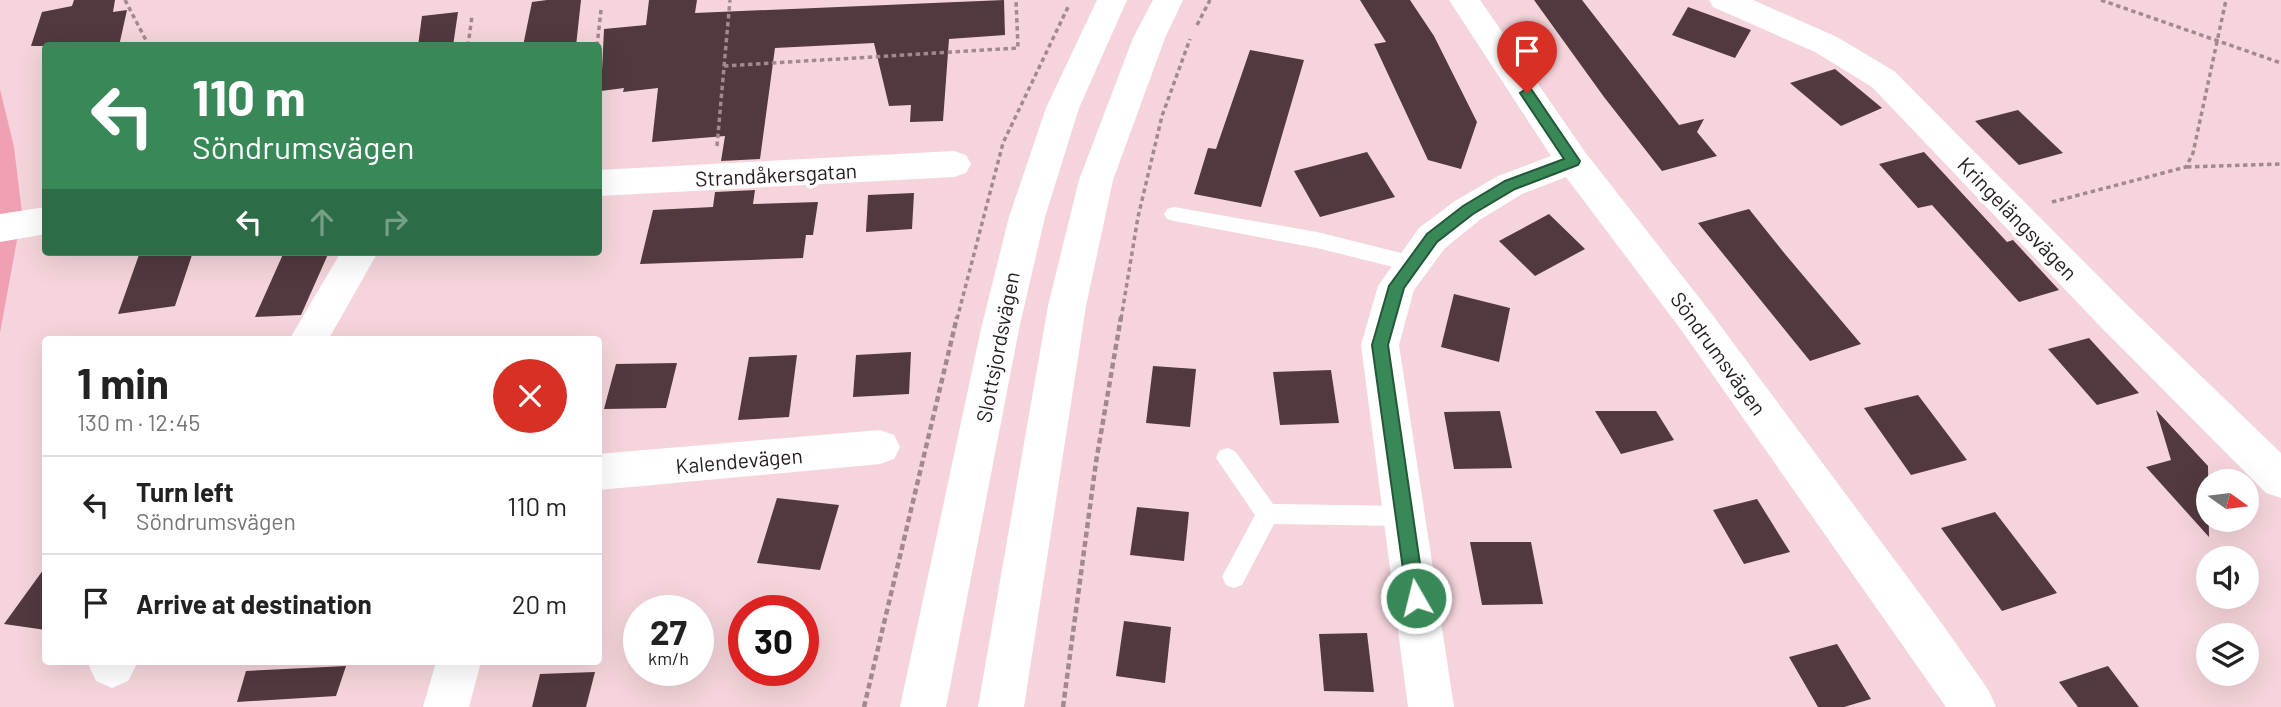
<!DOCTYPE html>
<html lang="en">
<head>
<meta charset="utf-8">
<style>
  :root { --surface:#fff; --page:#f2f2f2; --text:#222; --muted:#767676; --line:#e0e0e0 }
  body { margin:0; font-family:Barlow,sans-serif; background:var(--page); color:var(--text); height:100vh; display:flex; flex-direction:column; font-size:26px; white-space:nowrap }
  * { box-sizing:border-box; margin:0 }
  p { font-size:23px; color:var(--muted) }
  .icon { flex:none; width:38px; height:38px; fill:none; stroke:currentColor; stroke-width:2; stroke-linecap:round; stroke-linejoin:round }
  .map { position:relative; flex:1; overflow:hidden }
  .sheet { position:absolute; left:42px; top:336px; width:560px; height:329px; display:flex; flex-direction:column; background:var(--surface); border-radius:7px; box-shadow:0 7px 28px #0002 }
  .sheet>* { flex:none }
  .top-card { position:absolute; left:42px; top:42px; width:560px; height:214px; border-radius:7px; box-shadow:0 7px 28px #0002; background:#388858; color:#fff; overflow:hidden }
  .needle { width:46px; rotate:104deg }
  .controls { position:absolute; left:2196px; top:469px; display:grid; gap:14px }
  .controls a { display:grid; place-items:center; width:63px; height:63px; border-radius:50%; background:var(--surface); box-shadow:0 7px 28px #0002; font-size:35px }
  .speed { position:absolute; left:623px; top:595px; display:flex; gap:14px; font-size:35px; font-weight:700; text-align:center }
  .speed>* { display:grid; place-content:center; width:91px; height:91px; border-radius:50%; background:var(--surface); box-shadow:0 7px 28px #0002; line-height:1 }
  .speed small { font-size:18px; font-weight:400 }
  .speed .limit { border:10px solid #d22; background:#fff; color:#111 }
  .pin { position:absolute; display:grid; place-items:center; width:60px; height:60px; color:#fff; margin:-72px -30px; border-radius:50% 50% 50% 0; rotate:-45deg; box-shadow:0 0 7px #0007 }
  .pin .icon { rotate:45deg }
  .me { position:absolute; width:77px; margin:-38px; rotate:352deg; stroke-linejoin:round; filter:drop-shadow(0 0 5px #0008) }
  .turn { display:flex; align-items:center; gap:24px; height:147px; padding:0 35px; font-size:32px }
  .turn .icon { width:91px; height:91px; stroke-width:2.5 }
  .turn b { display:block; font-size:49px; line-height:60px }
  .lanes { display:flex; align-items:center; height:66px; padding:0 35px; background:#0003; justify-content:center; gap:35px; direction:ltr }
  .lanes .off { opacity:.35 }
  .round { display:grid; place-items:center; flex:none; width:74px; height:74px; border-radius:37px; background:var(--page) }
  .head { display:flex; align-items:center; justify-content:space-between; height:119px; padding:0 35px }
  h1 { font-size:42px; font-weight:700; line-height:52px }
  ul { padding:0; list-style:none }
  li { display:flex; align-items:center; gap:21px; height:98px; padding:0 35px; border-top:2px solid var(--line) }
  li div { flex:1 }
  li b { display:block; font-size:26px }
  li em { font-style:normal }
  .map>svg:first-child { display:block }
</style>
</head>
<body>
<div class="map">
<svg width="2281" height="707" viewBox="0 0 2281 707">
  <rect width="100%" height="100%" fill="#f5d5db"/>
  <path fill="#efa1b3" d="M0 89 14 147 22 213 0 333Z"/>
  <g fill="#52393e">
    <path d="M74 0H115L113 12 127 10 119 46H31L42 12 72 6Z"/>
    <path d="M547 0H581L576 46H523L532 2Z"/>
    <path d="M649 0H697L695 13 1004 0 1005 35 949 39 943 121 910 122 911 105 889 106 874 43 775 48 760 159 721 161 725 136 652 142 658 88 623 92 624 88 601 91 604 29 646 25Z"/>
    <path d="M1360 0H1410L1434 36 1477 122 1461 169 1428 160 1374 44 1386 42Z"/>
    <path d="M1534 0H1582L1679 125 1704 119 1697 132 1717 156 1662 171 1604 97Z"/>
    <path d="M1688 7 1751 30 1735 58 1672 35Z"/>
    <path d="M458 12 453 46H418L422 16Z"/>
    <path d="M1250 50 1304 60 1261 207 1194 194 1208 148 1216 149Z"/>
    <path d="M1835 69 1882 108 1841 126 1790 83Z"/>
    <path d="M2018 110 2063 153 2019 165 1975 121Z"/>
    <path d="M1367 152 1395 197 1320 217 1294 171Z"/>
    <path d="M1924 152 2007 242 2013 240 2059 290 2019 302 1932 205 1918 208 1879 164Z"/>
    <path d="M755 190 753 204 818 202 813 235H806L803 258 640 264 653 210 713 207 715 192Z"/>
    <path d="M914 193 912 229 866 232 868 195Z"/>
    <path d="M1749 209 1785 254 1861 344 1810 361 1698 223Z"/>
    <path d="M1549 214 1585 249 1535 276 1499 241Z"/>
    <path d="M140 252H193L175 306 118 314Z"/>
    <path d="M284 252H329L301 315 255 317Z"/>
    <path d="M1454 294 1510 308 1499 362 1441 347Z"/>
    <path d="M2089 338 2139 393 2097 405 2048 349Z"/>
    <path d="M911 352 909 394 853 397 856 355Z"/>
    <path d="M797 355 789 417 738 420 749 357Z"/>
    <path d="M677 363 666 408 604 409 616 364Z"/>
    <path d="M1153 366 1196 369 1190 427 1146 423Z"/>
    <path d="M1331 370 1339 423 1280 425 1273 372Z"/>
    <path d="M1918 395 1967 460 1911 475 1864 408Z"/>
    <path d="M2156 410 2208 466 2209 537 2146 467 2171 460Z"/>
    <path d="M1500 411 1512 468 1454 469 1444 412Z"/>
    <path d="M1595 411H1656L1674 440 1621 454Z"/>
    <path d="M777 498 839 505 820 570 757 563Z"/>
    <path d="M1757 499 1790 552 1744 564 1713 510Z"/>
    <path d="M1137 507 1189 512 1184 561 1130 555Z"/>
    <path d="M1995 512 2057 593 2002 611 1941 528Z"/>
    <path d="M1470 542H1531L1543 604 1482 605Z"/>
    <path d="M46 566V630L4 624Z"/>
    <path d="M1124 621 1171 627 1165 683 1116 676Z"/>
    <path d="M1367 633 1374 692 1324 691 1319 634Z"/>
    <path d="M1837 644 1871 699 1844 707H1818L1789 657Z"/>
    <path d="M346 666 336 696 237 702 246 671Z"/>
    <path d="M2108 666 2139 707H2078L2059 682Z"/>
    <path d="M595 672 586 707H532L540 674Z"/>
  </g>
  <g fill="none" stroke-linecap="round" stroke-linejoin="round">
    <g stroke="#a1898e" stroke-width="3.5" stroke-dasharray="4.5 3.5" stroke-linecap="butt">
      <path d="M125 0 149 46"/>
      <path d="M2101 0 2281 63"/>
      <path d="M1197 25 1210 0"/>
      <path d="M468 46 472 16"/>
      <path d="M597 46 601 10"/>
      <path d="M724 66 1018 48 1016 0"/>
      <path d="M717 146 730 0"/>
      <path d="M2187 167 2281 164"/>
      <path d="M2052 202 2186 167 2193 153 2226 0"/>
      <path d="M957 319 1003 143 1068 7"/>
      <path d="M1121 319 1138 217 1162 116 1190 39"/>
    </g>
    <g stroke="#a1898e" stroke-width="4.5" stroke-dasharray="6 3.5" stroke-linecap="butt">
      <path d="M864 707 957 317"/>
      <path d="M1063 707 1096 462 1121 317"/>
    </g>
    <g fill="#fff" fill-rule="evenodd">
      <path d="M1174 207 1317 232 1413 256 1420 259 1423 264 1420 269 1413 272 1317 248 1174 221 1167 219 1164 214 1167 209Z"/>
      <path d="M1227 448 1235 451 1273 504 1404 506 1412 509 1415 516 1412 523 1404 526 1274 524 1242 585 1234 588 1226 585 1222 577 1255 515 1216 458 1219 451Z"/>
    </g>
    <g fill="#fff" fill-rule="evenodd">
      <path d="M1449 0H1480L1585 152 1708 309 1943 625 1989 691 1996 707H1946L1682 331 1566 177 1522 194 1481 219 1445 248 1414 290 1399 345 1454 707H1408L1361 345 1378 286 1419 228 1455 201 1498 176 1551 156Z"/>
      <path d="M1709 0H1753L1837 37 1894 71 2123 301 2281 453V498L2266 493 2097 323 1872 87 1815 52 1713 7Z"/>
      <path d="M954 151 966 155 971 164 966 173 954 177 598 196V170Z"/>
      <path d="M46 207V234L0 242V214Z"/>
      <path d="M341 252H378L328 340H289Z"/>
      <path d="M880 430 894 435 900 447 894 459 880 464 598 490V454Z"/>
      <path d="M91 662H138L128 681 112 688 96 681 89 666Z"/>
      <path d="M436 662H481L469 707H423Z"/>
    </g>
    <g fill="#fff" fill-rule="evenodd">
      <path d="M1097 0H1127L1079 108 1045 217 1019 329 946 707H900L981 329 1009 217 1046 108Z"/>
      <path d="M1153 0H1183L1165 38 1113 180 1086 306 1024 707H978L1048 306 1079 180 1133 38Z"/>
    </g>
  </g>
  <path fill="#388858" stroke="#245839" stroke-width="2" d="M1527 88 1531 89 1580 161 1578 165 1515 189 1473 214 1437 242 1404 288 1388 345 1425 598 1422 604 1416 606 1409 604 1407 598 1372 345 1389 286 1427 234 1463 206 1505 181 1564 159 1520 93Z"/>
  <g text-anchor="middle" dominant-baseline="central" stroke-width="7" stroke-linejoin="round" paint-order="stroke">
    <g font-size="21" fill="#271c1e" stroke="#fff">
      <text transform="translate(776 174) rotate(-3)">Strandåkersgatan</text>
      <text transform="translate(2018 218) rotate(46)">Kringelängsvägen</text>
      <text transform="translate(997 347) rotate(-79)">Slottsjordsvägen</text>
      <text transform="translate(1719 353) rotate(54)">Söndrumsvägen</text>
      <text transform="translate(739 460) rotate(-5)">Kalendevägen</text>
    </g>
  </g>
</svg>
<div class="controls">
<a><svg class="needle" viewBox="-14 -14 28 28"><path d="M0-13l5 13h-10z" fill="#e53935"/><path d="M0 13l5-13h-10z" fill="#767676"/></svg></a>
<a><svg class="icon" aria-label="sound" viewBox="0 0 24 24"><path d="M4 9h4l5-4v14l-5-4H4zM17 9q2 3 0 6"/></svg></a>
<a><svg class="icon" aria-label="layers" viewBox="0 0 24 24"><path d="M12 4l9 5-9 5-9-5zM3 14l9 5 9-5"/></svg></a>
</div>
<div class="speed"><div>27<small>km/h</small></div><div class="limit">30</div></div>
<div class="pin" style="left:1527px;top:93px;background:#d93025"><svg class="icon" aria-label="arrive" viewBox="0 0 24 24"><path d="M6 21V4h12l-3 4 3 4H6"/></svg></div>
<svg class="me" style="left:1416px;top:598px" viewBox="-20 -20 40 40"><circle r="17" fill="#388858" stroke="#fff" stroke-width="3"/><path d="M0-11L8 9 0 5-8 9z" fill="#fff"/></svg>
<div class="top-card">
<div class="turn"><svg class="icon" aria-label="left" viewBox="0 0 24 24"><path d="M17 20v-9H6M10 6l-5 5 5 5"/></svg><div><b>110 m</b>Söndrumsvägen</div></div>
<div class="lanes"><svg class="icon" aria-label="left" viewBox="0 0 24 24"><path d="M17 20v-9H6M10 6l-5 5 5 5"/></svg><svg class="icon off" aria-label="ahead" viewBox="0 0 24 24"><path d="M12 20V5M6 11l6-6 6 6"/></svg><svg class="icon off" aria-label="right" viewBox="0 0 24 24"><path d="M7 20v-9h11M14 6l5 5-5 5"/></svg></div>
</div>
<section class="sheet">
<div class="head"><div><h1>1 min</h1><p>130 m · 12:45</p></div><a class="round" style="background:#d93025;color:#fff"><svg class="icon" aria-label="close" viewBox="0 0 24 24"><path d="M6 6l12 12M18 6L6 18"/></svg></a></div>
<ul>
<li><svg class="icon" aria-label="left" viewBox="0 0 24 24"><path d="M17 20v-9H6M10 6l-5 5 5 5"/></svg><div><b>Turn left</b><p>Söndrumsvägen</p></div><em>110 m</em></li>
<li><svg class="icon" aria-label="arrive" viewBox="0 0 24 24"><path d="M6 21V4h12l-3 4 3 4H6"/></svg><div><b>Arrive at destination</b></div><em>20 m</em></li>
</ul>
</section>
</div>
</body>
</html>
